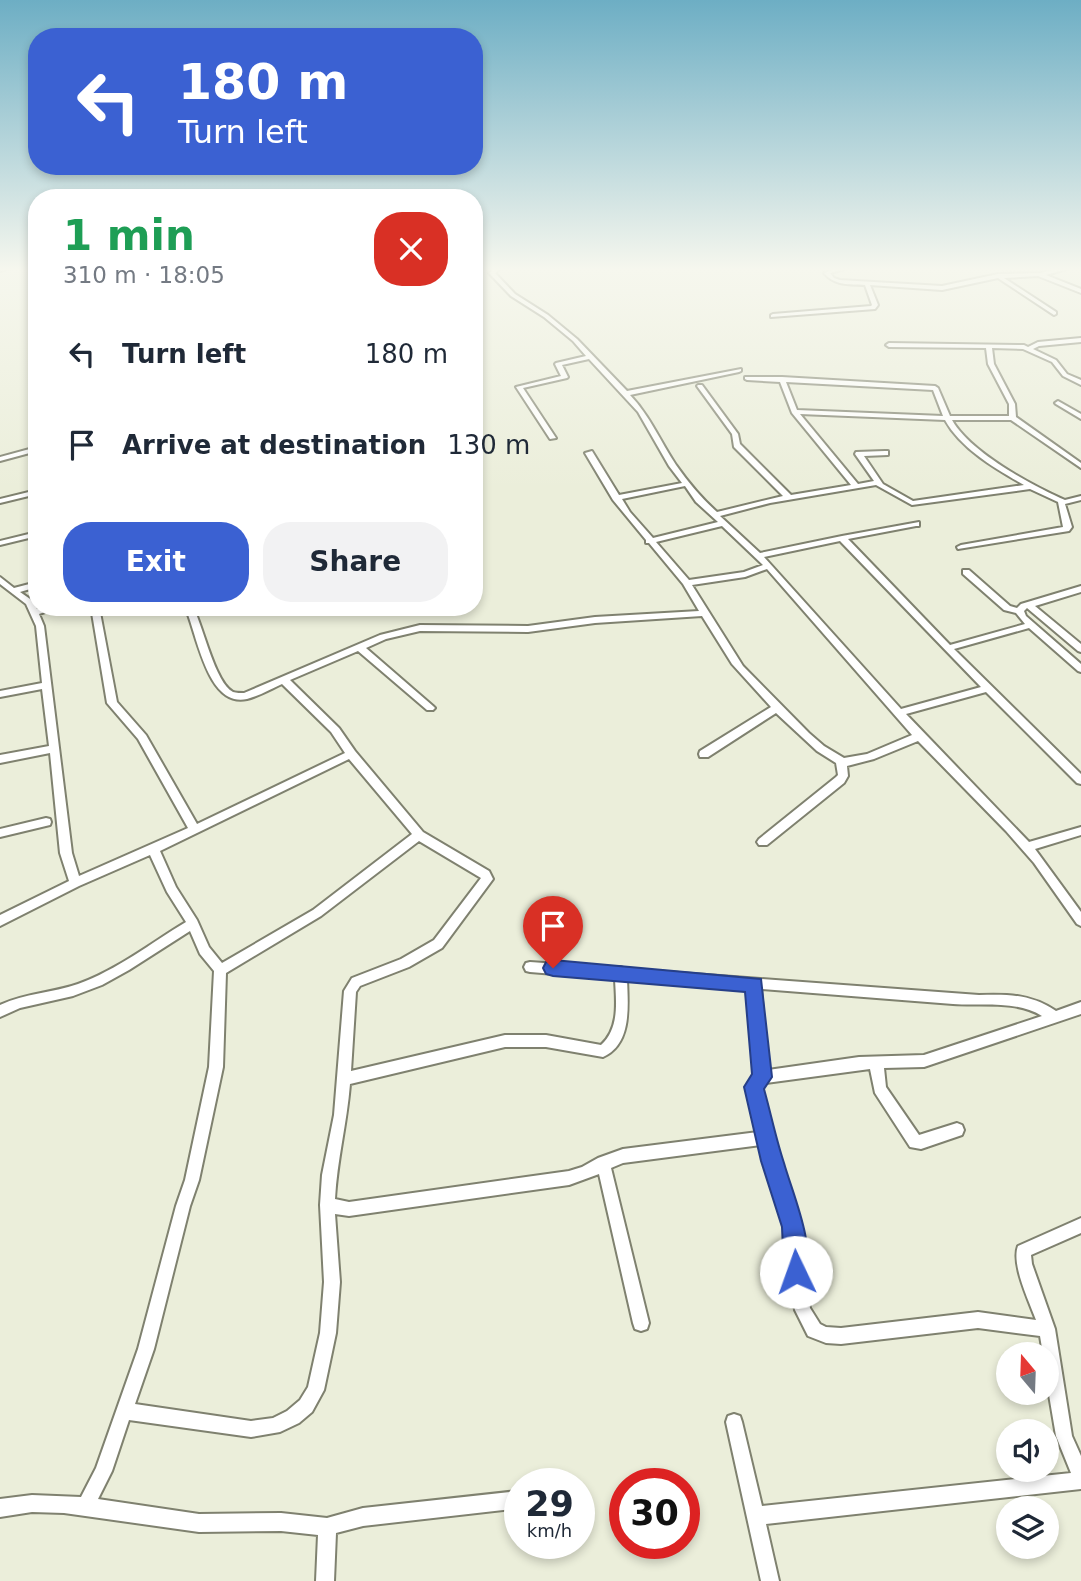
<!DOCTYPE html>
<html lang="en">
<head>
<meta charset="utf-8">
<style>
  :root { --surface:#fff; --page:#f2f2f3; --text:#1f2937; --muted:#747a83; --accent:#3b61d2 }
  body { margin:0; font-family:"DejaVu Sans",sans-serif; background:var(--page); color:var(--text); height:100vh; display:flex; flex-direction:column; font-size:26px; white-space:nowrap }
  * { box-sizing:border-box; margin:0 }
  p { font-size:23px; color:var(--muted) }
  .icon { flex:none; width:38px; height:38px; fill:none; stroke:currentColor; stroke-width:2; stroke-linecap:round; stroke-linejoin:round }
  .map { position:relative; flex:1; overflow:hidden }
  .sheet { position:absolute; left:28px; top:189px; width:455px; height:427px; display:flex; flex-direction:column; background:var(--surface); border-radius:28px; box-shadow:0 4px 10px #0003 }
  .sheet>* { flex:none }
  .banner { position:absolute; left:28px; top:28px; width:455px; height:147px; border-radius:28px; box-shadow:0 4px 10px #0003; background:#3b61d2; color:#fff; overflow:hidden }
  .needle { width:46px; rotate:341deg }
  .fabs { position:absolute; left:996px; top:1342px; display:grid; gap:14px }
  .fabs a { display:grid; place-items:center; width:63px; height:63px; border-radius:50%; background:var(--surface); box-shadow:0 4px 10px #0003; font-size:35px }
  .speed { position:absolute; left:504px; top:1468px; display:flex; gap:14px; font-size:35px; font-weight:700; text-align:center }
  .speed>* { display:grid; place-content:center; width:91px; height:91px; border-radius:50%; background:var(--surface); box-shadow:0 4px 10px #0003; line-height:1 }
  .speed small { font-size:18px; font-weight:400 }
  .speed .limit { border:10px solid #d22; background:#fff; color:#111 }
  .pin { position:absolute; display:grid; place-items:center; width:60px; height:60px; color:#fff; margin:-72px -30px; border-radius:50% 50% 50% 0; rotate:-45deg; box-shadow:0 0 7px #0007 }
  .pin .icon { rotate:45deg }
  .me { position:absolute; width:77px; margin:-38px; rotate:357deg; stroke-linejoin:round; filter:drop-shadow(0 0 5px #0008) }
  .turn { display:flex; align-items:center; gap:24px; height:147px; padding:0 35px; font-size:32px }
  .turn .icon { width:91px; height:91px; stroke-width:2.5 }
  .turn b { display:block; font-size:49px; line-height:60px }
  .round { display:grid; place-items:center; flex:none; width:74px; height:74px; border-radius:28px; background:var(--page) }
  .summary { display:flex; align-items:center; justify-content:space-between; height:119px; padding:0 35px }
  h1 { font-size:42px; font-weight:700; line-height:52px; color:#1e9e55 }
  .action { display:flex; gap:14px; margin-top:auto; padding:14px 35px }
  .action a { flex:1; height:80px; border-radius:28px; background:var(--accent); color:#fff; font-size:28px; font-weight:700; line-height:80px; text-align:center }
  .action a+a { background:var(--page); color:var(--text) }
  ul { padding:0; list-style:none }
  li { display:flex; align-items:center; gap:21px; height:91px; padding:0 35px }
  li div { flex:1 }
  li b { display:block; font-size:26px }
  li em { font-style:normal }
  .map>svg:first-child { display:block }
</style>
</head>
<body>
<div class="map">
<svg width="1081" height="1581" viewBox="0 0 1081 1581">
  <rect width="100%" height="100%" fill="#ebeeda"/>
  <g fill="none" stroke-linecap="round" stroke-linejoin="round">
    <g stroke="#7f816f" stroke-width="4">
      <g id="minor">
        <path d="M0 267H15L0 271Z"/>
        <path d="M495 267H501L495 273 515 294 548 315 577 339 627 391 741 369V371L739 372 630 395C650 416 660 441 676 465 688 482 701 498 717 512L783 496 734 447 732 434 697 386 698 385H702L738 434 740 444 791 495 851 485 792 413 780 382 747 380 745 379V377H782L935 386 938 388 950 416H1009V404L988 364 986 348 889 347 886 345 889 343 1024 345 1028 347 1038 342 1081 338V342L1039 346 1033 349 1056 360 1067 374 1081 380V385L1063 376 1052 362 1023 349 992 348 994 364 1015 404 1016 417 1081 463V468L1011 420H952C970 452 1031 485 1065 500L1081 496V500L1065 504 1072 527 1069 531 958 549 957 547 961 545 1063 527 1058 502 1030 489 912 505 876 485 770 503 720 516 760 553 842 536 919 522V526H916L848 539 950 645 1025 624 1016 613 1004 610 963 574V570H969L1010 606 1017 608 1021 604 1081 586V592L1035 606 1081 644V652L1078 651 1027 608 1024 611 1026 616 1081 664V672L1078 671 1029 628 954 649 1081 774V784L1077 783 986 692 906 714 1029 842 1081 827V835L1035 849 1081 912V926L1077 924 1034 863 1006 831 918 741 874 759 847 766 848 776 844 783 767 845H759L757 842 759 839 836 777 838 775 836 763 817 751 776 713 708 757H700L699 754 700 751 771 707 732 664 702 616 595 623 528 632 420 631 386 639 366 648 433 706 435 708 433 710H427L358 651 290 680 339 728 355 751 423 832 489 871 493 879 442 948 409 967 360 986 356 992 351 1071 505 1035H546L601 1045C620 1028 616 1001 615 979L530 972 526 971 524 967 526 963 530 962 617 968 621 967 626 969 979 995C1007 994 1031 994 1056 1011L1081 1002V1014L924 1067 884 1068 886 1087 919 1135 957 1123 962 1125 964 1130 962 1135 921 1149 910 1147 875 1093 870 1069 766 1083 761 1088 772 1132 775 1137 774 1140 800 1227 804 1272 810 1308 820 1324 826 1327 841 1328 978 1312 1036 1320C1029 1301 1011 1264 1018 1246L1081 1218V1233L1031 1255 1032 1264 1055 1329 1072 1436 1081 1456V1489L766 1524 779 1581H761L726 1422 728 1416 734 1414 740 1416 742 1422 762 1506 1071 1473 1056 1436 1046 1377V1354H1043L1040 1336 978 1328 841 1344 826 1343 808 1336 795 1310 788 1272 786 1227 761 1145 623 1163 611 1168 649 1323 647 1329 641 1331 635 1329 633 1323 599 1174 569 1185 349 1216 335 1214 340 1282 336 1333 324 1390 312 1412 299 1423 280 1432 251 1437 129 1420 112 1471 98 1499 199 1514 281 1513 327 1518 363 1508 518 1491 520 1492V1508L363 1526 336 1533 334 1581H316L318 1535 281 1531 199 1532 64 1513 32 1512 0 1517V1499L32 1495 81 1497 96 1468 138 1349 176 1206 185 1180 209 1067 214 971 200 954 190 931 129 970 102 985 73 996 20 1008 0 1017V1005C25 993 52 993 78 984 117 970 151 943 186 922L167 892 150 855 79 886 0 926V915L69 881 60 853 50 753 0 763V755L49 746 42 689 0 697V691L42 683 36 626 26 604 0 584V577L14 588 37 582V587L20 592 33 601 37 609 60 607 39 614 44 626 72 853 79 876 188 828 138 739 107 703 91 607H99L117 702 146 735 197 824 345 753 331 732 282 684C271 689 259 696 247 699 207 708 197 633 185 607H193C203 626 215 683 233 692 236 693 241 693 244 693L380 635 420 625 528 626 595 617 699 611 683 584 649 543H646V540L613 500 585 453 592 451 619 495 682 483 669 466 638 412 589 359 562 365 568 377 567 378 523 388 556 438 550 439 516 387 561 376 555 364 556 363 586 356 573 341 544 317 511 296 489 273ZM786 382 933 390 943 416 797 410ZM800 414 945 420C961 449 996 469 1024 485L913 501 883 484 864 456 888 455V451H885L856 452 855 454 874 481 858 484ZM685 486 696 502 718 522 653 538 630 512 622 499ZM722 526 763 565 744 572 689 580 656 542ZM840 541 981 687 901 709 764 557ZM767 569 912 735 867 754 844 758 824 746 809 733 743 666 692 585 745 577ZM349 759 412 834 313 910 222 963 209 947 197 920 176 887 160 851ZM419 841 481 878 434 940 401 959 352 978 344 991 334 1115 322 1175 320 1205 324 1282 320 1333 308 1387 300 1400 287 1411 273 1418 251 1421 135 1404 154 1349 190 1206 199 1180 223 1067 226 973 321 916ZM627 979 748 988 755 1075 747 1087 758 1132 623 1149 598 1158 582 1167 569 1171 349 1202 335 1199C337 1160 347 1123 350 1084L505 1047H546L603 1057C632 1044 628 1006 627 979ZM761 989C825 994 889 999 953 1004 982 1006 1016 1000 1042 1016L924 1055 859 1057 768 1070Z"/>
        <path d="M842 267H852L830 273 834 278 840 280 942 286 998 274 1040 273 1064 267H1074L1046 275 1081 289V293L1038 276 1004 278 1056 312V314L1054 315 998 278 942 290 870 285 878 305 875 309 771 317V315L773 314 871 306 872 305 865 285C849 284 835 286 824 273Z"/>
        <path d="M1058 401 1081 414V419L1056 404 1055 403Z"/>
        <path d="M37 447V451L0 461V457Z"/>
        <path d="M37 490V494L0 503V499Z"/>
        <path d="M37 532V536L0 545V541Z"/>
        <path d="M46 818 50 819 51 822 50 825 0 837V829Z"/>
      </g>
    </g>
    <use href="#minor" fill="#fff" fill-rule="evenodd"/>
  </g>
  <linearGradient id="sky" x2="0" y2="1"><stop stop-color="#6daec4"/><stop offset="0.55" stop-color="#f6f7ee"/><stop offset="1" stop-color="#f6f7ee" stop-opacity="0"/></linearGradient>
  <rect width="1081" height="489" fill="url(#sky)"/>
  <path fill="#3b61d2" stroke="#263f88" stroke-width="2" d="M553 960 761 979 772 1077 764 1089C771 1114 776 1139 784 1163 793 1195 817 1248 804 1280L796 1284 788 1280 784 1272 782 1227 761 1161 744 1087 752 1074 745 992 553 976 546 974 543 968 546 962Z"/>
</svg>
<div class="fabs">
<a><svg class="needle" viewBox="-14 -14 28 28"><path d="M0-13l5 13h-10z" fill="#e53935"/><path d="M0 13l5-13h-10z" fill="#747a83"/></svg></a>
<a><svg class="icon" aria-label="sound" viewBox="0 0 24 24"><path d="M4 9h4l5-4v14l-5-4H4zM17 9q2 3 0 6"/></svg></a>
<a><svg class="icon" aria-label="layers" viewBox="0 0 24 24"><path d="M12 4l9 5-9 5-9-5zM3 14l9 5 9-5"/></svg></a>
</div>
<div class="speed"><div>29<small>km/h</small></div><div class="limit">30</div></div>
<div class="pin" style="left:553px;top:968px;background:#d93025"><svg class="icon" aria-label="arrive" viewBox="0 0 24 24"><path d="M6 21V4h12l-3 4 3 4H6"/></svg></div>
<svg class="me" style="left:796px;top:1272px" viewBox="-20 -20 40 40"><circle r="19" fill="#fff"/><path d="M0-13L10 11 0 6-10 11z" fill="#3b61d2"/></svg>
<div class="banner">
<div class="turn"><svg class="icon" aria-label="left" viewBox="0 0 24 24"><path d="M17 20v-9H6M10 6l-5 5 5 5"/></svg><div><b>180 m</b>Turn left</div></div>
</div>
<section class="sheet">
<div class="summary"><div><h1>1 min</h1><p>310 m · 18:05</p></div><a class="round" style="background:#d93025;color:#fff"><svg class="icon" aria-label="close" viewBox="0 0 24 24"><path d="M6 6l12 12M18 6L6 18"/></svg></a></div>
<ul>
<li><svg class="icon" aria-label="left" viewBox="0 0 24 24"><path d="M17 20v-9H6M10 6l-5 5 5 5"/></svg><div><b>Turn left</b></div><em>180 m</em></li>
<li><svg class="icon" aria-label="arrive" viewBox="0 0 24 24"><path d="M6 21V4h12l-3 4 3 4H6"/></svg><div><b>Arrive at destination</b></div><em>130 m</em></li>
</ul>
<div class="action"><a>Exit</a><a>Share</a></div>
</section>
</div>
</body>
</html>
